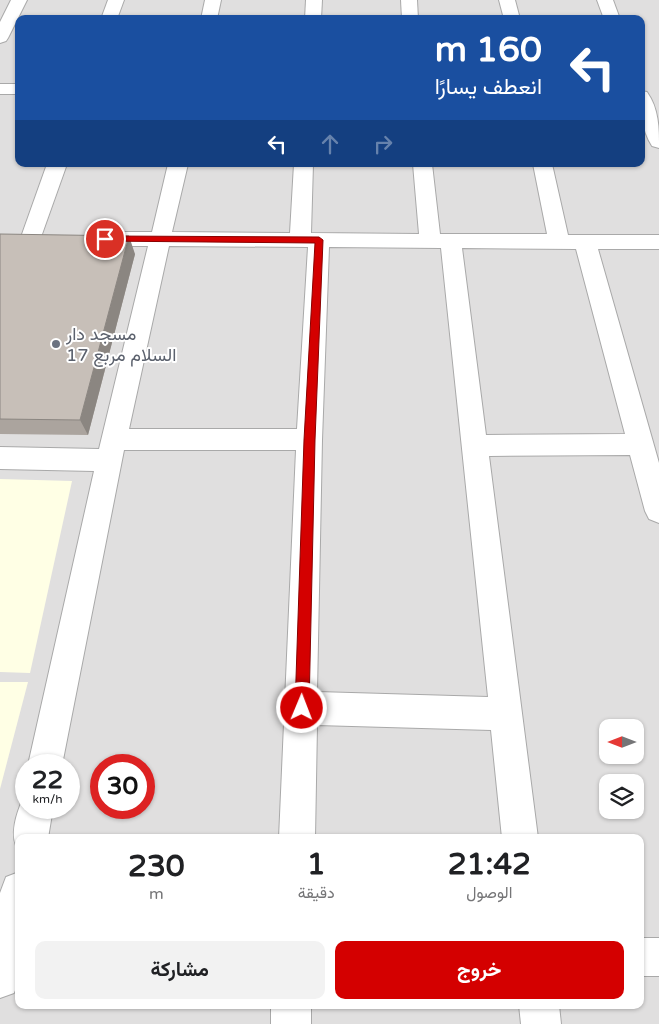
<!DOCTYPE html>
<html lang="ar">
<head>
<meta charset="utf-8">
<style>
  :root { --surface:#fff; --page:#f2f2f2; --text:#202124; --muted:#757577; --accent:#d40000 }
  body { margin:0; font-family:"Varela Round",Vazirmatn,sans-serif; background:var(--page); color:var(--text); direction:rtl; height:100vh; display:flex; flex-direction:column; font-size:19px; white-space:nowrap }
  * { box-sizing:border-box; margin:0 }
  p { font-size:16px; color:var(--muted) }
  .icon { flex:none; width:28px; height:28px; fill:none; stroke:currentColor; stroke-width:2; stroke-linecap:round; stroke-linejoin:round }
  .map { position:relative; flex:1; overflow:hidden; direction:ltr }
  .sheet { position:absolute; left:15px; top:834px; width:629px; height:175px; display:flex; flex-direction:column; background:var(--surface); border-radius:10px; box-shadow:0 1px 4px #0004; direction:rtl }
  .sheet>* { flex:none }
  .hud { position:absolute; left:15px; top:15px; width:630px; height:152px; border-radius:10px; box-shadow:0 1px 4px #0004; direction:rtl; background:#1a4fa0; color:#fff; overflow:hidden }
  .needle { width:32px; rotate:270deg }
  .buttons { position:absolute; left:599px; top:719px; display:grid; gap:10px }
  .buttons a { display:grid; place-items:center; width:45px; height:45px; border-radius:10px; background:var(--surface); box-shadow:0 1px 4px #0004; font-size:25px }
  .speed { position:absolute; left:15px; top:754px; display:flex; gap:10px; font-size:25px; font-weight:700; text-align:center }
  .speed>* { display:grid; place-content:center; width:65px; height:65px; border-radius:50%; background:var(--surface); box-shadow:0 1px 4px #0004; line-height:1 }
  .speed small { font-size:12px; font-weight:400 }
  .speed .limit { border:8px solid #d22; background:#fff; color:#111 }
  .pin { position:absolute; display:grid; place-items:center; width:42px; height:42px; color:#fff; margin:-21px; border:2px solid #fff; border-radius:50%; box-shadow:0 1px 5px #0007 }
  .me { position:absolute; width:55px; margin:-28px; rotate:1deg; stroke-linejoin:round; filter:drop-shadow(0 0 4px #0008) }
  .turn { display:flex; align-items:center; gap:18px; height:105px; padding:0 20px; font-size:22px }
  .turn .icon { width:65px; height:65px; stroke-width:2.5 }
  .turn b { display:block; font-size:35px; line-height:42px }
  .lanes { display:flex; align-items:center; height:48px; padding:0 20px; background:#0003; justify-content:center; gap:25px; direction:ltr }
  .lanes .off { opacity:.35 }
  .eta { display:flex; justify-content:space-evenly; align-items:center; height:85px; text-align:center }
  .eta b { font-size:30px; font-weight:700; line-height:35px }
  .action { display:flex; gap:10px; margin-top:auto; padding:10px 20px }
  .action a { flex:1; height:58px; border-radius:10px; background:var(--accent); color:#fff; font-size:20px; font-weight:700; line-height:58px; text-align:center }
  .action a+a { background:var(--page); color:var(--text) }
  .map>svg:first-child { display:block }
</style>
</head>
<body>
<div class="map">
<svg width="659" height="1024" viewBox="0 0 659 1024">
  <rect width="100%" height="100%" fill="#f2efe9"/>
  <path fill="#e0dfdf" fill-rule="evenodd" d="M0 0H659V1024H0ZM19 19H641V164H19ZM608 728H635V755H608ZM26 765H69V808H26ZM101 765H144V808H101ZM608 782H635V810H608ZM19 838H640V1005H19Z"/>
  <g fill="#ffffe5">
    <path d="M0 479 72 481 30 673 0 672Z"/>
    <path d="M0 682H28L0 789Z"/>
  </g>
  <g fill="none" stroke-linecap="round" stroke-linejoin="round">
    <g stroke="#a9a9a9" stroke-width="2">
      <g id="minor">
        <path d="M11 0H27L8 38 6 41 0 43V22Z"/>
        <path d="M108 0H124L117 19H101Z"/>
        <path d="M205 0H221L217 19H201Z"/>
        <path d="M306 0H322L321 19H305Z"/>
        <path d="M401 0H417L418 19H402Z"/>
        <path d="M499 0H515L520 19H504Z"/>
        <path d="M597 0H613L620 19H604Z"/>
        <rect x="0" y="84" width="19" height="10"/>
        <path d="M641 91 647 92C659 109 659 128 659 148L652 146C641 129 641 110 641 91Z"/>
        <path d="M47 164H67L41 237 38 242 31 244 24 242 21 237Z"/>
        <path d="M168 164H188L172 232 290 233 294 164H313L311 233 419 234 413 164H432L440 234H547L533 164H552L568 235H659V249H598L659 463V523L649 519 645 511 630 455 489 456 538 838H502L491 730 317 725 315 838H279L296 450H124L62 765H28L94 471 0 469V447L99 449 148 246H93L86 244 82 239 86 234 93 232H152ZM169 246 308 247 297 429H129ZM329 247 441 248 488 697 317 692 322 440ZM462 248 576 249 625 434 486 435Z"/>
        <path d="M26 795V808H53L48 838H19V851C8 836 17 812 24 796Z"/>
        <path d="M19 872V980L14 993 0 998V893L6 877Z"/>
        <rect x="640" y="938" width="19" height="38"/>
        <rect x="271" y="1005" width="40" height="19"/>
        <path d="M519 1005H559L561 1024H521Z"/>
      </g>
    </g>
    <use href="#minor" fill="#fff" fill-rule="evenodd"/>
  </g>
  <path fill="#aba49e" d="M0 234 135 254 88 435 0 434Z"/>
  <path fill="#8b8681" d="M129 236 135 254 88 435 80 420Z"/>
  <path fill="#c7bfb8" stroke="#8b8681" d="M0 234 129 236 80 420 0 419Z"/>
  <path fill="#d40000" stroke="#8a0000" d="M105 236 319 237 323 240 315 440 309 708 307 713 302 715 297 713 295 708 304 440 315 243 102 241 101 239Z"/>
  <circle fill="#6b7280" stroke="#fff" stroke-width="2" cx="56" cy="344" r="5"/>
  <g text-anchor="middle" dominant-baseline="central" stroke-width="4" stroke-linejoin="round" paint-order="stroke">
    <g font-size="18" fill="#5b616d" stroke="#fff" text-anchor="start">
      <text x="66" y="334">مسجد دار<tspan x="66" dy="21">السلام مربع 17</tspan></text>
    </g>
  </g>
</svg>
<div class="buttons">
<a><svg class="needle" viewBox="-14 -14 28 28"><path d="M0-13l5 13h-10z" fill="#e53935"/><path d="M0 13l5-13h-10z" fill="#757577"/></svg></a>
<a><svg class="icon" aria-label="layers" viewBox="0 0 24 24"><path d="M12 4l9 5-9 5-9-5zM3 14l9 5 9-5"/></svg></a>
</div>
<div class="speed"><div>22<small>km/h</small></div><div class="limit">30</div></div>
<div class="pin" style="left:105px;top:239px;background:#d93025"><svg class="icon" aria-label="arrive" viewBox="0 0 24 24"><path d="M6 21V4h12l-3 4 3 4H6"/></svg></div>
<svg class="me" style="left:302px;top:708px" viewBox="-20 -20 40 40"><circle r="17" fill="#d40000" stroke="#fff" stroke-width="3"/><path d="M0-11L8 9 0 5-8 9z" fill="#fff"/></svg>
<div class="hud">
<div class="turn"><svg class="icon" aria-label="left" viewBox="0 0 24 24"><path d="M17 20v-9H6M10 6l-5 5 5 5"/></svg><div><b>160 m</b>انعطف يسارًا</div></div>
<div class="lanes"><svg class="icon" aria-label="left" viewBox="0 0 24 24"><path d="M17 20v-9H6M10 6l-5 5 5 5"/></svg><svg class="icon off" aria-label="ahead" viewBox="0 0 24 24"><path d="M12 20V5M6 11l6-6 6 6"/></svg><svg class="icon off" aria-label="right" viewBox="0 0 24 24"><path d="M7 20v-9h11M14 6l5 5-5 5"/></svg></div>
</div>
<section class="sheet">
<div class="eta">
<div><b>21:42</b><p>الوصول</p></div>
<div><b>1</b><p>دقيقة</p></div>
<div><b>230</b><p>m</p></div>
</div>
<div class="action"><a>خروج</a><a>مشاركة</a></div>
</section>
</div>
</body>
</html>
